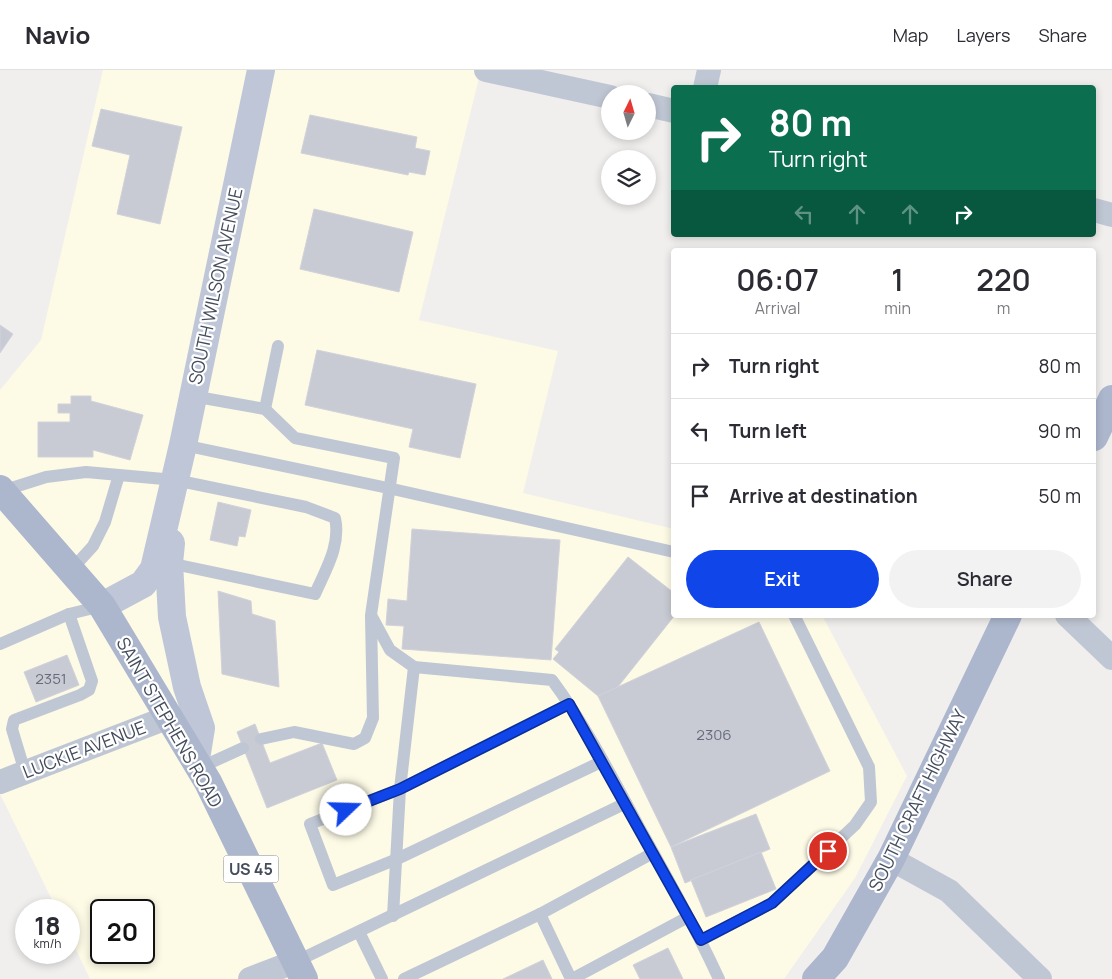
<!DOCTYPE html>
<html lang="en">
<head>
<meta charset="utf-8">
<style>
  :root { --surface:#fff; --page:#f2f2f3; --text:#2b2b33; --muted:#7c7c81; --line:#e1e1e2; --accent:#1045e9 }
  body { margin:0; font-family:Manrope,sans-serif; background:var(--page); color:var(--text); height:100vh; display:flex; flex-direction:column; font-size:19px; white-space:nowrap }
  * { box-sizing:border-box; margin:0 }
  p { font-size:16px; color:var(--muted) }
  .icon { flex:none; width:28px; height:28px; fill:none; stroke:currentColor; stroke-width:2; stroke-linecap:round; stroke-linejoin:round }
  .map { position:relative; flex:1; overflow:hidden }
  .panel { position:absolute; left:671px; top:178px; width:425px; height:370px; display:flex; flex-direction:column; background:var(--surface); border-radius:5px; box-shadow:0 2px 8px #0003 }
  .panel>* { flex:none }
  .hud { position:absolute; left:671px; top:15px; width:425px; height:152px; border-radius:5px; box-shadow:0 2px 8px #0003; background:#0b6e4f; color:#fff; overflow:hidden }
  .needle { width:32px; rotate:5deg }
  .controls { position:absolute; left:601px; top:15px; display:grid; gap:10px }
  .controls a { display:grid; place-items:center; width:55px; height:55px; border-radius:50%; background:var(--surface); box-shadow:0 2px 8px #0003; font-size:25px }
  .speed { position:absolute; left:15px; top:829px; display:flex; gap:10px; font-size:25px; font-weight:700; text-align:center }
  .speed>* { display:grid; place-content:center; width:65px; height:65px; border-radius:50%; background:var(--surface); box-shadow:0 2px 8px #0003; line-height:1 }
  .speed small { font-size:12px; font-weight:400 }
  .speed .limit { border:2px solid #111; border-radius:8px; background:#fff; color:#111 }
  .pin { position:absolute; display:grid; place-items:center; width:42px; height:42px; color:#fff; margin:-21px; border:2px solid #fff; border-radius:50%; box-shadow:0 1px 5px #0007 }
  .me { position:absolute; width:55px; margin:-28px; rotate:69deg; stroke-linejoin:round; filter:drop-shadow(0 0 4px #0008) }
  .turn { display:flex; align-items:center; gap:18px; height:105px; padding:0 15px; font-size:22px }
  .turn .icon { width:65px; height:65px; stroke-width:2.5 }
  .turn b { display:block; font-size:35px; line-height:42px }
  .lanes { display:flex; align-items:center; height:48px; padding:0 15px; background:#0003; justify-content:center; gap:25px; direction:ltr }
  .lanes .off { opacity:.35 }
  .eta { display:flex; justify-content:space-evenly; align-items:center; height:85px; text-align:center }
  .eta b { font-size:30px; font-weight:600; line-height:35px }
  .button { display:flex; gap:10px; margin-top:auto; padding:10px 15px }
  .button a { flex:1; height:58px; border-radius:30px; background:var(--accent); color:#fff; font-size:20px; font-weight:600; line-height:58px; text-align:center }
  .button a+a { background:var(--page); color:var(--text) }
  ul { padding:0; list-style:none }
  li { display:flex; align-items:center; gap:15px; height:65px; padding:0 15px; border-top:1px solid var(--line) }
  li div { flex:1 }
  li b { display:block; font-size:19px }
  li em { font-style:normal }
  header { display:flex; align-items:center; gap:30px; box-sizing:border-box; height:70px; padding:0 25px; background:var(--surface); border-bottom:1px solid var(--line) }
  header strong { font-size:24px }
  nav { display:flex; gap:28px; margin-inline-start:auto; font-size:18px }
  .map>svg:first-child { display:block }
</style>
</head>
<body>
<header>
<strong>Navio</strong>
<nav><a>Map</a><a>Layers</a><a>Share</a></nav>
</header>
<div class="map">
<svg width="1112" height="909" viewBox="0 0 1112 909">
  <rect width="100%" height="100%" fill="#f1eeee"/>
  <path fill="#fdfae6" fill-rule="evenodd" d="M103 0H481L419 250 558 281 523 423 674 459V545H822L907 706 855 808 784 909H90L69 865V840H57L0 724V320L41 270ZM101 840H144V882H101Z"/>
  <g fill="#c9cbd4" stroke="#d1d2da">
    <path d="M101 39 182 57 160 154 117 144 130 85 92 76Z"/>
    <path d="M310 45 417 67 415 78 430 81 425 105 409 102 408 105 301 83Z"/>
    <path d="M314 139 413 162 399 222 300 199Z"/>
    <path d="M0 255 13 264 0 283Z"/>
    <path d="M317 280 476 314 460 388 409 377 413 359 305 335Z"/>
    <path d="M71 326H91V331L143 345 130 390 93 380V387H38V352H70V343H58V334H71Z"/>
    <path d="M218 432 251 440 245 467 239 466 237 476 210 470Z"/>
    <path d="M412 459 560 470 551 590 402 579 404 556 386 555 388 529 407 531Z"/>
    <path d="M628 487 674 523 675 545 613 623 598 626 553 589 559 582 555 579Z"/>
    <path d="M218 521 251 531 252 544 275 551 279 617 222 604Z"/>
    <path d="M759 552 830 701 671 777 598 626Z"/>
    <path d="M67 585 79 615 36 632 24 602Z"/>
    <path d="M255 654 270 693 322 673 337 710 267 738 237 662Z"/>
    <path d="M756 744 770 779 685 813 671 777Z"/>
    <path d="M761 782 776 819 706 847 691 810Z"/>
    <path d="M668 878 683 909H640L633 895Z"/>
    <path d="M543 890 552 909H503Z"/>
  </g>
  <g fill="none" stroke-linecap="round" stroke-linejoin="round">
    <g stroke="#c0c7d4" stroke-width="12">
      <path d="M192 326 265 339 295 368 394 388 371 545 390 580 414 597 400 719 393 846"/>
      <path d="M265 339 278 276"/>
      <path d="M183 375 388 418 674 482"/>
      <path d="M2 421 46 407 86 402 175 410 306 437 335 448C341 475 326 499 315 524L169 493"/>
      <path d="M72 499 93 476 105 452 119 405"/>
      <path d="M0 574 69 544 102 536"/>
      <path d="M414 597 552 610C586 656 612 707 639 757 667 807 695 857 719 909"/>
      <path d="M569 634 400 719 310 754 333 815 397 789 603 691"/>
      <path d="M261 669 294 662 354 674 365 668 373 648 371 547"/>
      <path d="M199 698 243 678"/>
      <path d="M25 702 12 659 14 650 80 625 89 620 92 611 69 544"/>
      <path d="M540 844 571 909"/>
      <path d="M359 862 382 909"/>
      <path d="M701 870 772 833 855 755 871 732 869 697 794 545"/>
      <path d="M297 891 626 733"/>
      <path d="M404 909 540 844 653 783"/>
      <path d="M572 909 688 847"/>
    </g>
    <g stroke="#c0c7d4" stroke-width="24">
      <path d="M486 0 610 27"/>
      <path d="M705 18 709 0"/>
      <path d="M648 35 674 41"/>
      <path d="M1094 140 1112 145"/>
      <path d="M1067 545 1112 588"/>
      <path d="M0 712 169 647"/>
      <path d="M891 789 949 821 1040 909"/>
      <path d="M250 909 297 891"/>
    </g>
    <g stroke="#bfc6d8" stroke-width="28">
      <path d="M171 473 169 493 172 547 187 617 201 658 196 689"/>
      <path d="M102 536 143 514 154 499 183 375 261 0"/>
    </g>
    <g stroke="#acb7ce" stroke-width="28">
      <path d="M1094 367 1112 329"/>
      <path d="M0 419 102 536 208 712 304 909"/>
      <path d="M816 909 835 888 891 789 1008 545"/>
    </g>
  </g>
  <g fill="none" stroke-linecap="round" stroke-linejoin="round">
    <g stroke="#0a2d97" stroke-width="12">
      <path id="route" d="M346 740 400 719 569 634 701 870 772 833 828 781"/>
    </g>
    <use href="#route" stroke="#1045e9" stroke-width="9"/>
  </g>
  <g text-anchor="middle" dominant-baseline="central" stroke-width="4.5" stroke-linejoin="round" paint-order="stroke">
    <g font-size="15" fill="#666c7a">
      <text x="51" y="608">2351</text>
      <text x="714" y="664">2306</text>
    </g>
    <rect fill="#fff" stroke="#7d828d" stroke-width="1" x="223.5" y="785.5" width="55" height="27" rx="4"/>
    <g font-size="16" font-weight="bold" fill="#454d5c">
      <text x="251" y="799">US 45</text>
    </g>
    <g font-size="18" fill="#454d5c" stroke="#fff">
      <text transform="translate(215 216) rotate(-78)">SOUTH WILSON AVENUE</text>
      <text transform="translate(170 652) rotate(60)">SAINT STEPHENS ROAD</text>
      <text transform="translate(84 679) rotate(-21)">LUCKIE AVENUE</text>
      <text transform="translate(917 730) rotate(-64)">SOUTH CRAFT HIGHWAY</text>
    </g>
  </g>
</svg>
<div class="controls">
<a><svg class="needle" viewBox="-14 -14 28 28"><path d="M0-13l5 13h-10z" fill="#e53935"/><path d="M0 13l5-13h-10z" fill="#7c7c81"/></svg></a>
<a><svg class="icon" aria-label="layers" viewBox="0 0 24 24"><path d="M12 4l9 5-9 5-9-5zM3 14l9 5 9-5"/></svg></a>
</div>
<div class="speed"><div>18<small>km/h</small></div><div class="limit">20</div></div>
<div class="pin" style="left:828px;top:781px;background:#d93025"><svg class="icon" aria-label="arrive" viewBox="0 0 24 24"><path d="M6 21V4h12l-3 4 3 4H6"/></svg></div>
<svg class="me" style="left:346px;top:740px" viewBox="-20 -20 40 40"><circle r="19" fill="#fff"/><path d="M0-13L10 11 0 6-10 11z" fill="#1045e9"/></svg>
<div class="hud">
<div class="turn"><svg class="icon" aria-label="right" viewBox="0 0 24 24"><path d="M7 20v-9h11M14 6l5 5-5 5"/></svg><div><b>80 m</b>Turn right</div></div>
<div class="lanes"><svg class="icon off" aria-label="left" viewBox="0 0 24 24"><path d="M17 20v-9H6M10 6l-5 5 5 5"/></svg><svg class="icon off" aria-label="ahead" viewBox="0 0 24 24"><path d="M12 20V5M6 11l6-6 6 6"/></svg><svg class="icon off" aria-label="ahead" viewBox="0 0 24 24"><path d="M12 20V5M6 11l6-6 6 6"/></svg><svg class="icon" aria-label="right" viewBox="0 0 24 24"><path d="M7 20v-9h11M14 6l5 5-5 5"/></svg></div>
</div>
<section class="panel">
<div class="eta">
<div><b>06:07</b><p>Arrival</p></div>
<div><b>1</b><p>min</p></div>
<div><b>220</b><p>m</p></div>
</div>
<ul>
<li><svg class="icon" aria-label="right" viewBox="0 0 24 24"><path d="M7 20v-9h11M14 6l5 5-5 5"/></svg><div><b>Turn right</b></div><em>80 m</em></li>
<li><svg class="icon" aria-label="left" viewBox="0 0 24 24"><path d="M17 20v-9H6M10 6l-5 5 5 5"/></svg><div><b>Turn left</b></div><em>90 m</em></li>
<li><svg class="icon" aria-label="arrive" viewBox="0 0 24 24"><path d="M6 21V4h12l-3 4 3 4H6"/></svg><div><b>Arrive at destination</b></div><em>50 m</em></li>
</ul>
<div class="button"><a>Exit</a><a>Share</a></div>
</section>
</div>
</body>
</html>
